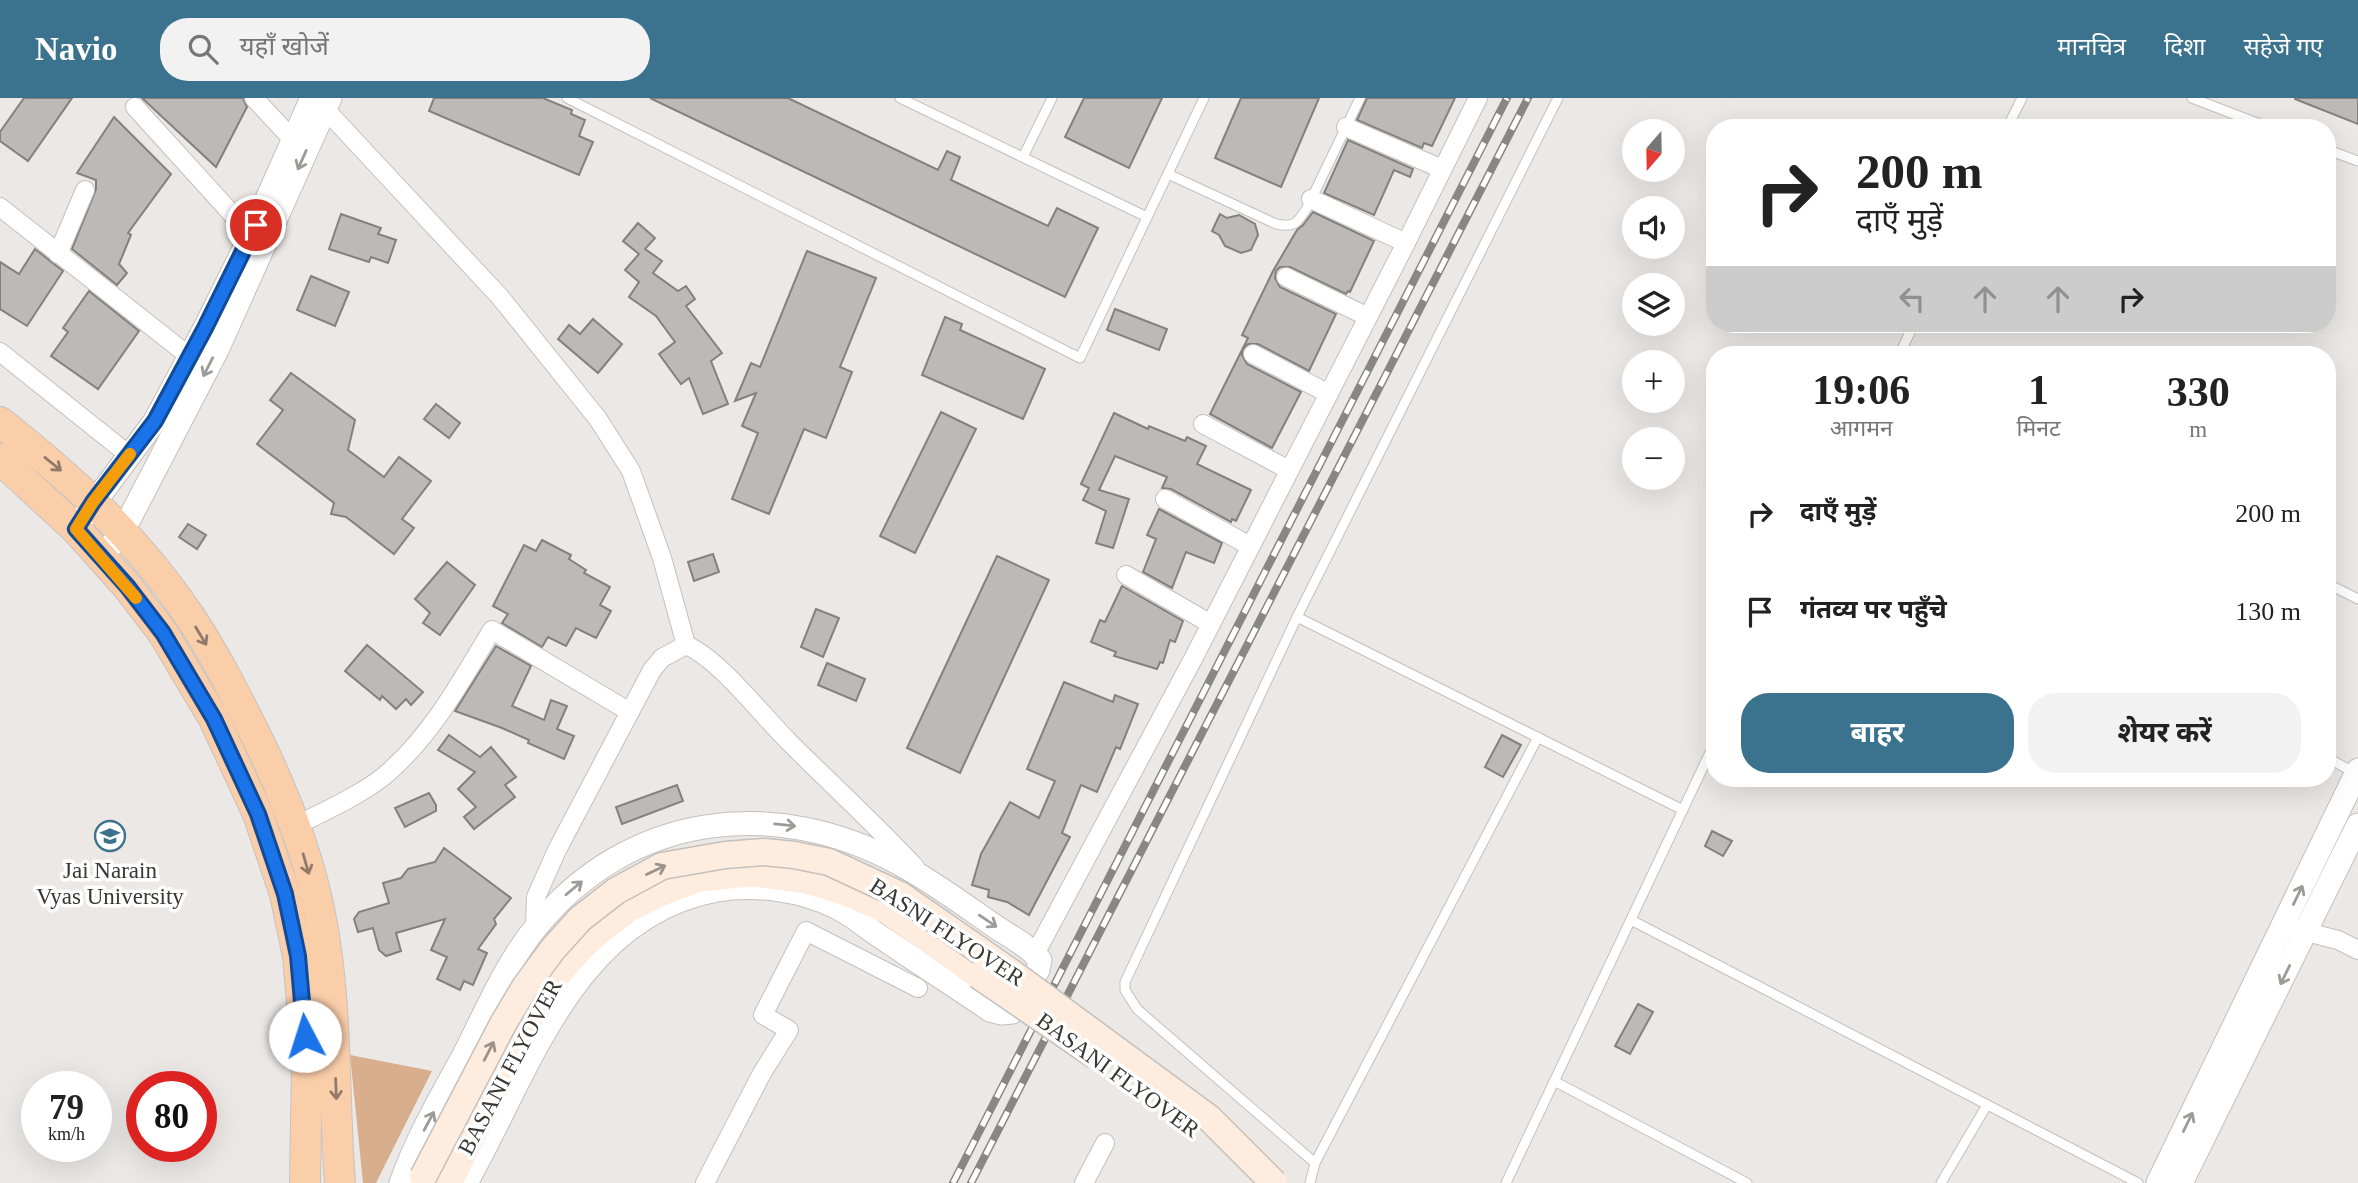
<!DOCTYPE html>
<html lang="hi">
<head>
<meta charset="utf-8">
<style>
  :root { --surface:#fff; --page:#f2f2f2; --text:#222; --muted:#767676; --accent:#3b728d }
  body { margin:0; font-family:"Times New Roman","Noto Sans Devanagari",serif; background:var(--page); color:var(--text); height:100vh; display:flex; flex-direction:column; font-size:26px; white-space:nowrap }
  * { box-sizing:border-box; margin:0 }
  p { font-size:23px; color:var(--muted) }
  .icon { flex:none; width:38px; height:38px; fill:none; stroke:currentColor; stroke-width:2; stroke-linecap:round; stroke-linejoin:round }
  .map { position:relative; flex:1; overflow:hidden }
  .sheet { position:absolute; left:1706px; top:248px; width:630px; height:441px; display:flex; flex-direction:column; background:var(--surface); border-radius:28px; box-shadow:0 7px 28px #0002 }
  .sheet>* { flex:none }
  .hud { position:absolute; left:1706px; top:21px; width:630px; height:214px; border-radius:28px; box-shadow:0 7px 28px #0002; background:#fff; color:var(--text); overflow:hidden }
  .needle { width:46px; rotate:200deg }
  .fabs { position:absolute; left:1622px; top:21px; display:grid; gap:14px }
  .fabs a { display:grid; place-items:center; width:63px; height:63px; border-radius:50%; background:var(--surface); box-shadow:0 7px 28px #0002; font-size:35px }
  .speed { position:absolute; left:21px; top:973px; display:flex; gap:14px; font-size:35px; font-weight:700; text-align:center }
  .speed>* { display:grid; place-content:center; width:91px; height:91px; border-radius:50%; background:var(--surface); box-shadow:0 7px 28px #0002; line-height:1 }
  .speed small { font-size:18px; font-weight:400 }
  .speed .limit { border:10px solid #d22; background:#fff; color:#111 }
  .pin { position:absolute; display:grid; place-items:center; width:60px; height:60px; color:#fff; margin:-30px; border:4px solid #fff; border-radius:50%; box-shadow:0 2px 7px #0007 }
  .me { position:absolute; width:77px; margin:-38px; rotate:355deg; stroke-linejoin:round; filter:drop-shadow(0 0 5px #0008) }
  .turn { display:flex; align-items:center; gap:24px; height:147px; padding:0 35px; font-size:32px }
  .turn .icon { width:91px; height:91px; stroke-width:2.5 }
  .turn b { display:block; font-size:49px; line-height:60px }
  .lanes { display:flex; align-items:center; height:66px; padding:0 35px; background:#0003; justify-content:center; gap:35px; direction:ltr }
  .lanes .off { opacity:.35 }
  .eta { display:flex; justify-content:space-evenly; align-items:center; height:119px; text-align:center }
  .eta b { font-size:42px; font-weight:700; line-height:49px }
  .primary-button { display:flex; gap:14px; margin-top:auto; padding:14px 35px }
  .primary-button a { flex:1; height:80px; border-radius:28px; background:var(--accent); color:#fff; font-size:28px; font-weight:700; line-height:80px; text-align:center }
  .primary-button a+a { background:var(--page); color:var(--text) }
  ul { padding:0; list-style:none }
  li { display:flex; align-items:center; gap:21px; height:98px; padding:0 35px }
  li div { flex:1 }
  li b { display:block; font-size:26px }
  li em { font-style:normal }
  header { display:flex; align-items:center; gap:42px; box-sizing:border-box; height:98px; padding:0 35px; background:var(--accent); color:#fff }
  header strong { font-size:33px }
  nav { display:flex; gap:38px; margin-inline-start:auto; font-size:24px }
  .search { width:490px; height:63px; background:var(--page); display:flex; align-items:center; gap:18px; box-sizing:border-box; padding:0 24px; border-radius:28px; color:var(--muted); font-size:26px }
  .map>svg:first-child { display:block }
</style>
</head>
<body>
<header>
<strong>Navio</strong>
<div class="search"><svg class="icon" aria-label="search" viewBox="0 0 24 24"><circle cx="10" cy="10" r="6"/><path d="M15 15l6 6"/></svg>यहाँ खोजें</div>
<nav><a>मानचित्र</a><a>दिशा</a><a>सहेजे गए</a></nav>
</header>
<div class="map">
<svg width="2358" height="1085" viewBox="0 0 2358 1085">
  <rect width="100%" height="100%" fill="#ebe8e5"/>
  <path fill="#d9ae8d" d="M350 957 432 973 376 1085H363Z"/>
  <g fill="#bcb9b6" stroke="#83807d" stroke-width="2">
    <path d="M24 0H72L28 63 0 43V34Z"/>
    <path d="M142 0H243L247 9 216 69Z"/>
    <path d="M434 0H543L572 12 571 16 585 22 579 38 593 44 579 77 429 13Z"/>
    <path d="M650 0H788L938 72 947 53 960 59 951 82 1048 128 1057 110 1098 130 1065 199Z"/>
    <path d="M1084 0H1162L1129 70 1065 39Z"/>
    <path d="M1241 0H1319L1281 89 1215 60Z"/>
    <path d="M1367 0H1455L1432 48 1424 45 1422 50 1357 22Z"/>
    <path d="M2295 0H2358V26L2295 1Z"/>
    <path d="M114 19 171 76 128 135 131 137 119 166 127 175 117 187 72 151 96 91V82L77 75Z"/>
    <path d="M1348 42 1413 71 1410 79 1394 72 1374 117 1324 95Z"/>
    <path d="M1313 114 1374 143 1350 194 1348 193 1346 196 1290 169H1280L1276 173 1275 180 1280 189 1336 216 1309 273 1258 246H1248L1243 251 1242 257 1247 266 1301 294 1272 350 1210 316 1248 240 1242 237 1273 173 1297 132 1303 127Z"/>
    <path d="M341 116 381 130 378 136 396 142 388 165 371 159 369 164 329 151Z"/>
    <path d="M1220 116 1227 120 1239 117 1255 126 1258 137 1251 152 1241 155 1225 148 1219 137 1212 133Z"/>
    <path d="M638 125 655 140 645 151 662 163 653 175 678 193 686 188 695 201 686 208 722 255 711 263 728 306 703 316 689 280 681 286 659 256 675 244 656 218 629 199 639 184 625 172 639 156 623 143Z"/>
    <path d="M35 151 63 173 27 228 0 211V164L19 176Z"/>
    <path d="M807 153 876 180 840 269 852 274 826 340 804 331 769 416 732 401 758 335 742 328 756 295 735 303 751 265 760 269Z"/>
    <path d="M311 178 349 194 335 228 297 212Z"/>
    <path d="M89 193 139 233 98 291 51 258 68 234 63 230Z"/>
    <path d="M1115 211 1167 231 1159 252 1107 232Z"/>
    <path d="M945 219 962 226 960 232 1045 271 1023 321 922 277Z"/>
    <path d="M593 221 622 246 598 275 558 241 569 227 580 236Z"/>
    <path d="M291 275 355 322 348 352 384 379 399 359 431 383 402 421 414 430 394 456 346 419 331 416 334 405 257 346 283 312 270 302Z"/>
    <path d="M436 306 460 325 449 340 424 321Z"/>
    <path d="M941 314 976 331 915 455 880 438Z"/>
    <path d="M1114 315 1148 331 1149 328 1185 343 1187 339 1206 348 1197 366 1251 392 1236 423 1232 421 1231 424 1171 391 1162 390 1167 379 1115 358 1099 392 1129 401 1113 450 1096 445 1106 413 1083 402 1089 390 1081 386Z"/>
    <path d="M1159 411 1222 445 1214 465 1186 454 1172 490 1143 474 1156 441 1147 437Z"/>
    <path d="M188 426 206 437 197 451 179 439Z"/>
    <path d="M542 442 571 457 569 461 586 472 584 475 610 489 600 507 611 513 596 540 576 530 566 548 548 539 542 549 502 525 508 516 493 508 524 447 536 453Z"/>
    <path d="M713 456 719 474 694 483 688 464Z"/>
    <path d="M997 458 1049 482 960 675 907 650Z"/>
    <path d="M447 464 475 487 440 537 423 525 430 515 415 501Z"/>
    <path d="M1122 488 1183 523 1175 544 1170 542 1163 565 1160 564 1157 571 1114 558 1116 554 1091 544 1100 522 1105 524Z"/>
    <path d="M816 511 839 520 823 559 801 549Z"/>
    <path d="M367 547 423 594 411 607 406 601 396 611 382 598 380 602 345 573Z"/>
    <path d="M496 548 531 568 512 608 544 622 551 602 567 608 557 631 574 638 564 661 528 645 529 642 502 630 455 613Z"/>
    <path d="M827 565 865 581 856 603 818 587Z"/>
    <path d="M1064 584 1113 604 1115 597 1138 606 1120 651 1116 649 1097 694 1081 687 1062 735 1070 739 1029 817 1007 804 988 799 989 792 972 787 981 756 1010 704 1039 720 1055 683 1027 671Z"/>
    <path d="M449 637 480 659 491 649 516 679 505 687 515 699 474 731 464 719 476 709 458 691 475 674 438 652Z"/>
    <path d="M1502 637 1521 647 1503 679 1485 669Z"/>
    <path d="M677 687 683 703 622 726 616 709Z"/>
    <path d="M429 695 436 707V713L405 729 395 710Z"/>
    <path d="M1712 733 1732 743 1723 758 1705 748Z"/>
    <path d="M444 750 511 800 494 821 496 826 478 851 487 855 473 887 464 883 460 892 437 881 447 859 431 852 445 821 396 835 401 853 386 858 379 852 373 830 358 834 354 821 359 814 389 805 383 785 401 780 408 771 435 764Z"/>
    <path d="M1638 906 1653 914 1630 956 1615 948Z"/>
  </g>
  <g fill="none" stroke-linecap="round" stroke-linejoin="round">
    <g stroke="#c3c0bd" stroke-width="11">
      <g id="service">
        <path d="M567 0 1080 260 1204 0"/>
        <path d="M900 0 1147 119"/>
        <path d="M2192 0 2270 30"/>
        <path d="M2007 30 2022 0"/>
        <path d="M2328 52 2358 63"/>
        <path d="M1023 59 1052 0"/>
        <path d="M1168 76 1276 126C1295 130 1297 125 1307 110L1360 0"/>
        <path d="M1899 257 1914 226"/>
        <path d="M2328 486 2358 501"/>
        <path d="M1297 519 1558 0"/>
        <path d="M2328 660 2355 675"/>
        <path d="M1631 822 2138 1085"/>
        <path d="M1554 983 1747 1085"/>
        <path d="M1315 1065 1137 911 1125 892V884L1297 519 1683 712"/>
        <path d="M1310 1085 1315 1065 1538 639"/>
        <path d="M1506 1085 1715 644"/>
        <path d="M1941 1085 1987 1007"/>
      </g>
    </g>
    <g stroke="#c3c0bd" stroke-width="20">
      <g id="minor">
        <path d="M254 0 292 41"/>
        <path d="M135 9 251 137"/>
        <path d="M325 11 500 199 598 321 631 373 662 460 686 547"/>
        <path d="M1346 29 1442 71"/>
        <path d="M1311 101 1406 145"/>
        <path d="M0 109 189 258"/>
        <path d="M58 156 85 92"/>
        <path d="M1286 179 1368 219"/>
        <path d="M0 254 129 357"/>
        <path d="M1253 256 1329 296"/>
        <path d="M1203 326 1289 372"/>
        <path d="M1165 401 1250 448"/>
        <path d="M1126 477 1211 526"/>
        <path d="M295 728C323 714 370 693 392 671 435 632 462 581 492 532L630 614"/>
        <path d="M535 829 536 799 557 752 652 572 662 560 686 547C719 561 761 616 788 643 830 685 874 725 915 769"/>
        <path d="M2295 831 2338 842 2358 852"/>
        <path d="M1035 856 1193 561 1406 145 1478 0"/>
        <path d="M705 1085 762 975 789 932 763 917 806 833 918 890"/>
        <path d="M1084 1085 1105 1045"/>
      </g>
    </g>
    <g stroke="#c3c0bd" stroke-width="25">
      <g id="tertiary">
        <path d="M85 417 155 323 205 230 251 137 312 0"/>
        <path d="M101 459 122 435 217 252 330 0"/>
        <path d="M401 1085C417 1040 441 999 464 957 486 914 506 865 537 828 629 715 775 697 900 766 933 784 963 806 993 827 1009 838 1028 847 1040 862L1038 872 1012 914 1002 915 990 912C955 888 919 865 884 841 868 831 853 817 836 809 800 791 756 786 717 792 574 818 529 974 466 1085"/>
        <path d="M2158 1085 2358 672"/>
        <path d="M2181 1085 2358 727"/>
      </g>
    </g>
    <g stroke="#c3c0bd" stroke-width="29">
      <path id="secondary" d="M449 1085 530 921 554 881 581 850 606 828 630 810 658 796 697 781 752 775 808 783 845 794 886 812 978 877"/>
    </g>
    <g stroke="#c4c3c3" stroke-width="32">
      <g id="trunk">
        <path d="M0 324C70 379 138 441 188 516 216 557 238 602 260 646 285 698 309 759 320 816 338 904 333 995 340 1085"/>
        <path d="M0 361 76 431 127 488 163 535 214 621 258 716 285 796 298 858 307 964 305 1085"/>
      </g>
    </g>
    <use href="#service" stroke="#fff" stroke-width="9"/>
    <use href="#minor" stroke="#fff" stroke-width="18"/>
    <use href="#tertiary" stroke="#fff" stroke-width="23"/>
    <use href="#secondary" stroke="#feecdf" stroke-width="26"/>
    <use href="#trunk" stroke="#fbceaa" stroke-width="30"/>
    <g stroke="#898684" stroke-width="8">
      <g id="rail">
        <path d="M953 1085 1507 0"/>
        <path d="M971 1085 1528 0"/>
      </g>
    </g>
    <use href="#rail" stroke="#fff" stroke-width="5" stroke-dasharray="16" stroke-linecap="butt"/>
    <g stroke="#c3c0bd" stroke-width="29" stroke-linecap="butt">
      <g id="secondary-bridge">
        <path d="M978 877 1096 958"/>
        <path d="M423 1079 503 926 525 889 553 851 580 821 616 793 662 768 725 757 764 754 794 757 829 764 900 797 1012 875 1209 1020 1274 1085"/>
      </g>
    </g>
    <use href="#secondary-bridge" stroke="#feecdf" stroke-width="26"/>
  </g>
  <defs><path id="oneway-shaft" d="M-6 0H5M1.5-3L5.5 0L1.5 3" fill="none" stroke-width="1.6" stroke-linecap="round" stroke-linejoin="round" transform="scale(1.75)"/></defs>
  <g stroke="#9c9b9a">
    <use href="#oneway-shaft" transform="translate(302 62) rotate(114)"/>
    <use href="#oneway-shaft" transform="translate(208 269) rotate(117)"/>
    <use href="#oneway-shaft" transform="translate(785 727) rotate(6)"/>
    <use href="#oneway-shaft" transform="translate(574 790) rotate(-40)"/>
    <use href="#oneway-shaft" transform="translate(2298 797) rotate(-64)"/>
    <use href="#oneway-shaft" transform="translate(988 823) rotate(34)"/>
    <use href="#oneway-shaft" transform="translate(2285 877) rotate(116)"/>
    <use href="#oneway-shaft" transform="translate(429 1023) rotate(-62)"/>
    <use href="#oneway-shaft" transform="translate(2188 1024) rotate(-64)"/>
  </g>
  <g stroke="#907b6a">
    <use href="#oneway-shaft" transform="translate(53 366) rotate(39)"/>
    <use href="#oneway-shaft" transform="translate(201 538) rotate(59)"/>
    <use href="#oneway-shaft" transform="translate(306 766) rotate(74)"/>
    <use href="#oneway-shaft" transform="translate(336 991) rotate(88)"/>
  </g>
  <g stroke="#9c928a">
    <use href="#oneway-shaft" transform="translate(656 772) rotate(-25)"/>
    <use href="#oneway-shaft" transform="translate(489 953) rotate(-63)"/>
  </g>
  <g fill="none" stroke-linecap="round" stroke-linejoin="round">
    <g stroke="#114b97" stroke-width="18">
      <path id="route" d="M256 127 205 230 155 323 93 404 76 431 127 488 163 535 214 621 258 716 285 796 298 858 305 938"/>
    </g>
    <use href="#route" stroke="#1a73e8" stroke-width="12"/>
    <path stroke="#f59e0b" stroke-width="12" d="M130 356 93 404 76 431 136 500"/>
  </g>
  <defs>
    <g id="university-ring" transform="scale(1.575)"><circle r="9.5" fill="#fff" stroke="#3b728d" stroke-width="1.5"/><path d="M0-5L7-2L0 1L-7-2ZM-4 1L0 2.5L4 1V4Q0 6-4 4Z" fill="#3b728d"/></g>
  </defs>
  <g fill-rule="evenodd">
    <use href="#university-ring" x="110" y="738"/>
  </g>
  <g text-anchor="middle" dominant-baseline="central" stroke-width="7" stroke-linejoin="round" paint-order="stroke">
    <g font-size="23" fill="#393736" stroke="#fff">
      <text x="110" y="772">Jai Narain<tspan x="110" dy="26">Vyas University</tspan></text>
    </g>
    <g font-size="23" fill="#393736" stroke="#fff">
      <text transform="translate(947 834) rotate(33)">BASNI FLYOVER</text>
      <text transform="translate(510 969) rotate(-62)">BASANI FLYOVER</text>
      <text transform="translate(1118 977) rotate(36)">BASANI FLYOVER</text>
    </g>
  </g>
</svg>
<div class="fabs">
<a><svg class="needle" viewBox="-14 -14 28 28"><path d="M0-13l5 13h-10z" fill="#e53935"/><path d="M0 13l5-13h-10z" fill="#767676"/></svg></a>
<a><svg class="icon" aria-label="sound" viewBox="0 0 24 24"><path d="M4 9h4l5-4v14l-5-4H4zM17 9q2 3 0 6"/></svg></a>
<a><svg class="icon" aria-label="layers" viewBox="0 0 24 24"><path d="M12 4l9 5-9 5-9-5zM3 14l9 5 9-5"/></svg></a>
<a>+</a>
<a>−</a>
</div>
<div class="speed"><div>79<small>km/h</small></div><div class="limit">80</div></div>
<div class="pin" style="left:256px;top:127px;background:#d93025"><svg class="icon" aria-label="arrive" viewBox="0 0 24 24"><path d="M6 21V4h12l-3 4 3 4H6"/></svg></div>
<svg class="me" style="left:305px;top:938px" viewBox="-20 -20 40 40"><circle r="19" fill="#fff"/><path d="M0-13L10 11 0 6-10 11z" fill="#1a73e8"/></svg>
<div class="hud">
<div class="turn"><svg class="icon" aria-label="right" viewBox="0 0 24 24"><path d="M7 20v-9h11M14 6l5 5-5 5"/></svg><div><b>200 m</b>दाएँ मुड़ें</div></div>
<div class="lanes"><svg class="icon off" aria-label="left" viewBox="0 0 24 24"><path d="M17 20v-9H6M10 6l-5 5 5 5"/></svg><svg class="icon off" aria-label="ahead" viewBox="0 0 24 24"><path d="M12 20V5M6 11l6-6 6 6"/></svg><svg class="icon off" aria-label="ahead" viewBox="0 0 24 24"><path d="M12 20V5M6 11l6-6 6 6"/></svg><svg class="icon" aria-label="right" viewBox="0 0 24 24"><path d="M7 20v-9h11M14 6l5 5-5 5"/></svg></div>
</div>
<section class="sheet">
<div class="eta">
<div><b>19:06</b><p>आगमन</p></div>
<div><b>1</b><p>मिनट</p></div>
<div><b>330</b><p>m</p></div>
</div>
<ul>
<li><svg class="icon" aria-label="right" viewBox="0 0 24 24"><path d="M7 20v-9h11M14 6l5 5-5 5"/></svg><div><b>दाएँ मुड़ें</b></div><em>200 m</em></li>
<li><svg class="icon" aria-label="arrive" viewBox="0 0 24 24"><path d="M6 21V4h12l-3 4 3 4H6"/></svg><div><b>गंतव्य पर पहुँचे</b></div><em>130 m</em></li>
</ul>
<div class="primary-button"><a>बाहर</a><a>शेयर करें</a></div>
</section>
</div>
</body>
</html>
